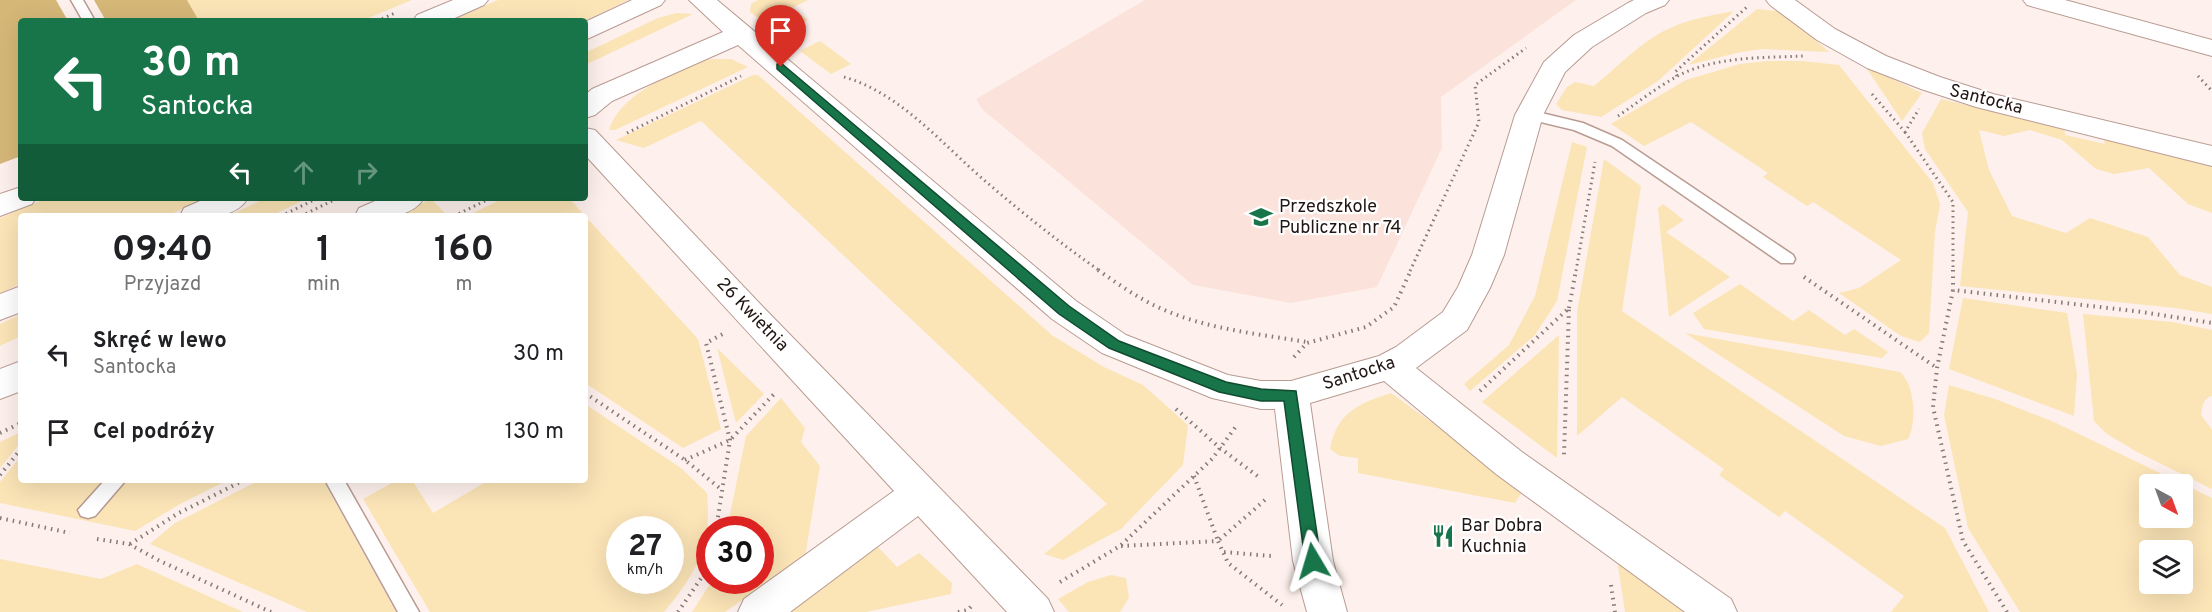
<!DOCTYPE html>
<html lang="pl">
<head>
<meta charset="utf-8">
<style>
  :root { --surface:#fff; --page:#f6f6f6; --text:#202124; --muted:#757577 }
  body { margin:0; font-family:Overpass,sans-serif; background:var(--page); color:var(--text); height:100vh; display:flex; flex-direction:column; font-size:22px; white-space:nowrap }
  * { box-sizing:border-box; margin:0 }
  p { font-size:20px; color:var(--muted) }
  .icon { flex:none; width:33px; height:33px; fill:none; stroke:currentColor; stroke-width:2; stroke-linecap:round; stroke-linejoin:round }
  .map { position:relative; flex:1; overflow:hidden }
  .sheet { position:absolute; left:18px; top:213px; width:570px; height:270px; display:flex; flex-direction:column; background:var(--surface); border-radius:6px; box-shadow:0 6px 24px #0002 }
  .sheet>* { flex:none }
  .guide { position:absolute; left:18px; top:18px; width:570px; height:183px; border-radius:6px; box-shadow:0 6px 24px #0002; background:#187449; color:#fff; overflow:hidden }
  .needle { width:39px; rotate:139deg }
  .buttons { position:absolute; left:2139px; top:474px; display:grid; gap:12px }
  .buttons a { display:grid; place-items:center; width:54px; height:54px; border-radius:6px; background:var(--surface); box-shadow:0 6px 24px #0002; font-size:30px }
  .speed { position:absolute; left:606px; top:516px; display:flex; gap:12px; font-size:30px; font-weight:700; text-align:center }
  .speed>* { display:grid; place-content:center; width:78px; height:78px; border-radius:50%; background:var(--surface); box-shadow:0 6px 24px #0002; line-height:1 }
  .speed small { font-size:15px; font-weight:400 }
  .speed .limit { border:9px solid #d22; background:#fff; color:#111 }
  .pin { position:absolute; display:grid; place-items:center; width:51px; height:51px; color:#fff; margin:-62px -26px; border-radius:50% 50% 50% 0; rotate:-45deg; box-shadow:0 0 6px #0007 }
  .pin .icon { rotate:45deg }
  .me { position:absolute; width:66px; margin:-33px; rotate:353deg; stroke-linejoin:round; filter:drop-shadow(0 0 4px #0008) }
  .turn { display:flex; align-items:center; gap:21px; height:126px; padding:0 24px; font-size:27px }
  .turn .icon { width:78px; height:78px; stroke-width:2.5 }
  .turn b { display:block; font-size:42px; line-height:51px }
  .lanes { display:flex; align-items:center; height:57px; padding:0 24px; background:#0003; justify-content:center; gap:30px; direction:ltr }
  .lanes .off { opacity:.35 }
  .eta { display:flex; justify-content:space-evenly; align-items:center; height:102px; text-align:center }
  .eta b { font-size:36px; font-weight:700; line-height:42px }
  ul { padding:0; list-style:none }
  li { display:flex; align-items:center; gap:18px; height:78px; padding:0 24px }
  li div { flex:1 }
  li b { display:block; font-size:22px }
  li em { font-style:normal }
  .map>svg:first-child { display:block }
</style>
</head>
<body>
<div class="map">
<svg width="2212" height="612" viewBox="0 0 2212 612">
  <rect width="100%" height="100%" fill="#fef1ed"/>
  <path fill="#fbe2db" d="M1145 0H1576L1441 97 1442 148 1377 287 1291 303 1193 285 982 109 976 99Z"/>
  <g fill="#fbe4b6" fill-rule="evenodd">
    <path d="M187 0H412L361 21H199Z"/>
    <path d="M498 0H628L585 21H450Z"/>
    <path d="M758 0H808L792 8 808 20 779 33 750 12 751 4Z"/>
    <path d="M1757 9 1784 12 1829 52 1763 49 1741 52 1688 65Z"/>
    <path d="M1734 11 1658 81 1601 117 1562 110 1556 104 1567 87 1575 82 1594 86C1614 70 1633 50 1655 36 1679 21 1706 16 1734 11Z"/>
    <path d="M677 13 693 14 585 65V53L658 18Z"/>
    <path d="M820 41 851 64 831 74 800 51Z"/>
    <path d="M710 59H731L748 67 615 130H609C619 94 677 70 710 59Z"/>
    <path d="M1768 61H1802L1839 65 1933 183 1940 204 1935 232 1929 333 1920 342 1901 336 1839 293 1859 288 1901 260 1813 202 1807 206 1763 177 1768 173 1691 122 1644 146 1611 124 1686 80 1740 64Z"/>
    <path d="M1865 66 1922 93 1902 121Z"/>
    <path d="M753 75H758L1053 336 1104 367 1143 385 1188 425 1183 465 1121 529 1063 560 1044 554 1107 504 701 121 644 148 616 140Z"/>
    <path d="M1941 99 2064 128 2065 135 2105 144 2103 137 2212 167V213L2188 204 2149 168 2114 174 2096 169 2062 140 2030 130 2004 136 1979 130 1989 170 2012 216 2066 233 2090 218 2148 237 2180 275 2212 287V314L2175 308 1960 286 1968 212 1925 149 1922 133Z"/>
    <path d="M1572 142 1587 147 1557 301 1535 335 1470 391 1464 384 1509 345 1535 296Z"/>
    <path d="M1604 159 1641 186 1622 311 1945 528 1989 612H1891L1904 596 1785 511 1779 517 1719 475 1724 469 1622 397 1577 436V312Z"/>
    <path d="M47 198H206L167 216H21V284L0 293V218Z"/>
    <path d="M266 198H308L271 216H228Z"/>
    <path d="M504 198H569L585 216H467Z"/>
    <path d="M431 199 446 214 441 216H394Z"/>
    <path d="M1663 204 1684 220 1666 232 1730 277 1669 317 1658 208Z"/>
    <path d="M585 216 698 339 721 429 683 448 585 383Z"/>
    <path d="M1740 284 1793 321 1809 310 1845 335 1854 329 1888 352 1882 358 1704 329 1693 313Z"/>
    <path d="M1963 298 2067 313 2077 374 2074 416 1949 369Z"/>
    <path d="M21 314V336L0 346V324Z"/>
    <path d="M2083 314 2172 322 2212 330V396C2203 398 2202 407 2201 415L2212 430V489L2137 452 2107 434 2094 421Z"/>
    <path d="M1685 333 1900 372C1915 385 1917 422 1908 439L1881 446 1844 436Z"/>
    <path d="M1559 335 1557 458 1482 402Z"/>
    <path d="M717 348 764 394 736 423Z"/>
    <path d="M1949 385 1998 400 2054 422 2212 498V612H2020L1968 528 1944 415ZM2150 484H2182V518H2150ZM2150 550H2182V584H2150Z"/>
    <path d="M1391 393 1524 489 1515 503 1358 473V458L1340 456 1330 449C1337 413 1357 404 1391 393Z"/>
    <path d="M781 398 805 428 801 442 820 466 805 557 725 612H692L712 581 760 580V530L727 529 746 436Z"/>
    <path d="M585 404 681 468 707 493C712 545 697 573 664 612H430L363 499 397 480H412L433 513 489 480H585ZM620 530H670V580H620Z"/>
    <path d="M21 432V442L0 468V442Z"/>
    <path d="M21 456V480H228L182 503 135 531 0 503V482Z"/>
    <path d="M260 480H323L396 612H307L150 544 175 523Z"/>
    <path d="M878 547 897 567 919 553 952 583 951 594 866 612H780Z"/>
    <path d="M0 559 101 579 137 564 243 612H0Z"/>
    <path d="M1617 559 1705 612H1625Z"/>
    <path d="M1111 575 1126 578 1129 598 1120 612H1069L1058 599 1088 582Z"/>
  </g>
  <g fill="#d5b778">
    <path d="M0 0H56L68 21H21V156L0 164Z"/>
    <path d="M94 0H187L199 21H106Z"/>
  </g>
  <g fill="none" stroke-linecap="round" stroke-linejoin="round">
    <g stroke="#b99b92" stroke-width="3">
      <g id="lane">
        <path d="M71 0H83L95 21H83Z"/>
        <path d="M1529 110 1583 123 1622 140 1793 255 1795 259 1793 263H1781L1612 146 1574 130 1524 118 1522 115 1524 112Z"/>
        <path d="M105 480H126L95 516 88 518 81 516 78 510Z"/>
        <path d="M325 480H344L419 612H398Z"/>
      </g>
    </g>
    <g stroke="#b99b92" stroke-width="2">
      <g id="street">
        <path d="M689 0H717L1076 301 1126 335 1228 375 1261 381H1291L1379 356 1396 347 1443 312 1458 287 1472 255 1515 115 1544 62 1574 35 1628 3 1634 0H1669L1665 5 1646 13 1592 47 1565 72 1543 115 1504 255 1490 288 1467 330 1416 368 1522 452 1731 599 1737 612H1685L1496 474 1384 381 1310 403 1333 561 1347 612H1307L1293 561 1275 409H1261L1212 398 1102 353 1052 319 738 45 612 101 595 115 585 118V95L592 89 723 32Z"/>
        <path d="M1766 0H1795L1835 29 1886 56 1940 77 1993 94 2212 146V166L1976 107 1921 89 1867 68 1817 40 1770 5Z"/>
        <path d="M2023 0H2065L2212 40V56L2027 5Z"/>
        <path d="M585 128 595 130 764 308 1048 599 1054 612H1007L918 516 790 612H738L744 599 894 491 585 155Z"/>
        <path d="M382 198H424C410 221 378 216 355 216L359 208Z"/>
        <path d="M21 361V391L0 399V369Z"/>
      </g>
    </g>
    <g stroke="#b99b92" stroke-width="2">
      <g id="secondary">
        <path d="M453 0H488L484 5 448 21H413L417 15Z"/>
        <path d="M632 0H665L661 5 585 40V22Z"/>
        <path d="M21 187V198H36L32 204 0 216V194Z"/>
        <path d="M207 198H248C234 221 203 216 180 216L184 208Z"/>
        <path d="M21 286V312L0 320V294Z"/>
      </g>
    </g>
    <g stroke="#867a76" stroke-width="3" stroke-dasharray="1.5 4" stroke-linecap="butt">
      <path d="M377 21 395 13"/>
      <path d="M1677 76 1675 72 1748 6"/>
      <path d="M2198 76 2212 91"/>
      <path d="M844 77C900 93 941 143 984 180 1021 212 1060 243 1100 271"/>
      <path d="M1872 94 1905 132 1919 109"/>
      <path d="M1618 116C1637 103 1656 88 1676 77 1713 56 1762 58 1803 56"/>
      <path d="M1905 132 1953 202V271"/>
      <path d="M627 133 741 76"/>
      <path d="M281 216 318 198"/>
      <path d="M301 216 338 198"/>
      <path d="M454 216 491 198"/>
      <path d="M1410 271 1479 122 1475 85 1526 48"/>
      <path d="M1576 271 1595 162"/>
    </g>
    <g stroke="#867a76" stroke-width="4" stroke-dasharray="1.5 5" stroke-linecap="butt">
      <path d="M1098 270C1118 284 1139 299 1162 309 1207 329 1258 334 1307 342"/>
      <path d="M1953 270V290"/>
      <path d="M1804 277 1937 368"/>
      <path d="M1569 308 1576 270"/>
      <path d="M1294 357 1307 343 1366 327 1394 307 1411 270"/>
      <path d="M1480 391 1569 308 1564 455"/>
      <path d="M585 393 685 460 722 490"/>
      <path d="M1176 409 1220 448 1260 478"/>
      <path d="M0 433 21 423"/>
      <path d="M685 460 730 440 776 392"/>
      <path d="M0 475 21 449"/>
      <path d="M1194 476 1218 541 1265 500"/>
      <path d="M0 518 70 533"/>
      <path d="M716 530 730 440 706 343 723 334"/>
      <path d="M97 539 129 544 160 561 271 612"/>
      <path d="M130 544 177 514 244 480"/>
      <path d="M1121 546 1218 541 1228 563 1282 605"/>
      <path d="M1224 552 1271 556"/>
      <path d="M1060 582 1120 546 1212 459 1237 425"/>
      <path d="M1611 585 1615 612"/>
      <path d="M678 612 706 571 710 558"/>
      <path d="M958 612 968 610 973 604"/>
      <path d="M2007 612 1963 541 1933 407 1937 368 1953 290 2142 312 2212 323"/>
    </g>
    <use href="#lane" fill="#fff" fill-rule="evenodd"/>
    <use href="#street" fill="#fff" fill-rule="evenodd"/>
    <use href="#secondary" fill="#fff" fill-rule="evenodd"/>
  </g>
  <path fill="#187449" stroke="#104b2f" stroke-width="1.5" d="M781 63 1069 306 1119 341 1226 382 1261 389 1296 391 1321 561 1318 566 1313 568 1307 566 1305 561 1284 401H1261L1219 392 1109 348 1059 314 777 69V64Z"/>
  <defs>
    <g id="school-bare" transform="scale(1.8)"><path d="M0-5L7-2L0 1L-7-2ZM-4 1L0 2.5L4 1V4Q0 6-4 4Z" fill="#187449" stroke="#fff" stroke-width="2.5" paint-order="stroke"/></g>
    <g id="restaurant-bare" transform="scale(1.8)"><path d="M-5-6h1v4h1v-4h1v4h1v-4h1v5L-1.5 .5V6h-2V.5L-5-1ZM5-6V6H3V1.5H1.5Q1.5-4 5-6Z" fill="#187449" stroke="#fff" stroke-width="2.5" paint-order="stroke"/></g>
  </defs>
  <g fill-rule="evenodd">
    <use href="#school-bare" x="1261" y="217"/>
    <use href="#restaurant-bare" x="1443" y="536"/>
  </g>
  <g text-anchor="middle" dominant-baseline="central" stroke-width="4.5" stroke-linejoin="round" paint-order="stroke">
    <g font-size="18" fill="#211613" stroke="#fff">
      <text transform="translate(1986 100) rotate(14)">Santocka</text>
      <text transform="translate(752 315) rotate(46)">26 Kwietnia</text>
      <text transform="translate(1359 374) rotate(-18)">Santocka</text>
    </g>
    <g font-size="18" fill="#211613" stroke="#fff" text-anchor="start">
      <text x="1279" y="207">Przedszkole<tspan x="1279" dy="21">Publiczne nr 74</tspan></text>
      <text x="1461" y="526">Bar Dobra<tspan x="1461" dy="21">Kuchnia</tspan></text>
    </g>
  </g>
</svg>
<div class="buttons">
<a><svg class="needle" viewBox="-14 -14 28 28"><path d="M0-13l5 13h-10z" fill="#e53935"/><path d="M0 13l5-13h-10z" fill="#757577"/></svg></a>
<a><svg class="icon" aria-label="layers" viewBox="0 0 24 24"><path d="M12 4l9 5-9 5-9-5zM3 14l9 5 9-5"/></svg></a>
</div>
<div class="speed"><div>27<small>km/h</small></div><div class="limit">30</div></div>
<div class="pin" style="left:781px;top:67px;background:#d93025"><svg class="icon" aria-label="arrive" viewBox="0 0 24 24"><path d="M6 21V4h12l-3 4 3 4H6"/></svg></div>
<svg class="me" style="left:1313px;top:561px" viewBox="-20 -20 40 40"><path d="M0-17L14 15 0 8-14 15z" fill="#187449" stroke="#fff" stroke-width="4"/></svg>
<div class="guide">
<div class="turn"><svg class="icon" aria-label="left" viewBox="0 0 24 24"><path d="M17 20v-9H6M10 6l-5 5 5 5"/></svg><div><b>30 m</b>Santocka</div></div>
<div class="lanes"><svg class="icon" aria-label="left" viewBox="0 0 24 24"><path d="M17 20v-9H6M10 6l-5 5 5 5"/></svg><svg class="icon off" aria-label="ahead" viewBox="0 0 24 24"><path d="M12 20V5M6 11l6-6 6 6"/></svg><svg class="icon off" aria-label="right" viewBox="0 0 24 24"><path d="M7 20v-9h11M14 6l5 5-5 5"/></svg></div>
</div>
<section class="sheet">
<div class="eta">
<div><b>09:40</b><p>Przyjazd</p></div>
<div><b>1</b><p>min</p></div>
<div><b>160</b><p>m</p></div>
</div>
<ul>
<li><svg class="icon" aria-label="left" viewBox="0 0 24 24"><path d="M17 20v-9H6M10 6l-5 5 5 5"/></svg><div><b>Skręć w lewo</b><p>Santocka</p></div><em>30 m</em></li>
<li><svg class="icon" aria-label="arrive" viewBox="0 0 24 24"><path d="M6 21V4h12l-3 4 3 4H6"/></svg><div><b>Cel podróży</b></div><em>130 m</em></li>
</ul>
</section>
</div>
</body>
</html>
